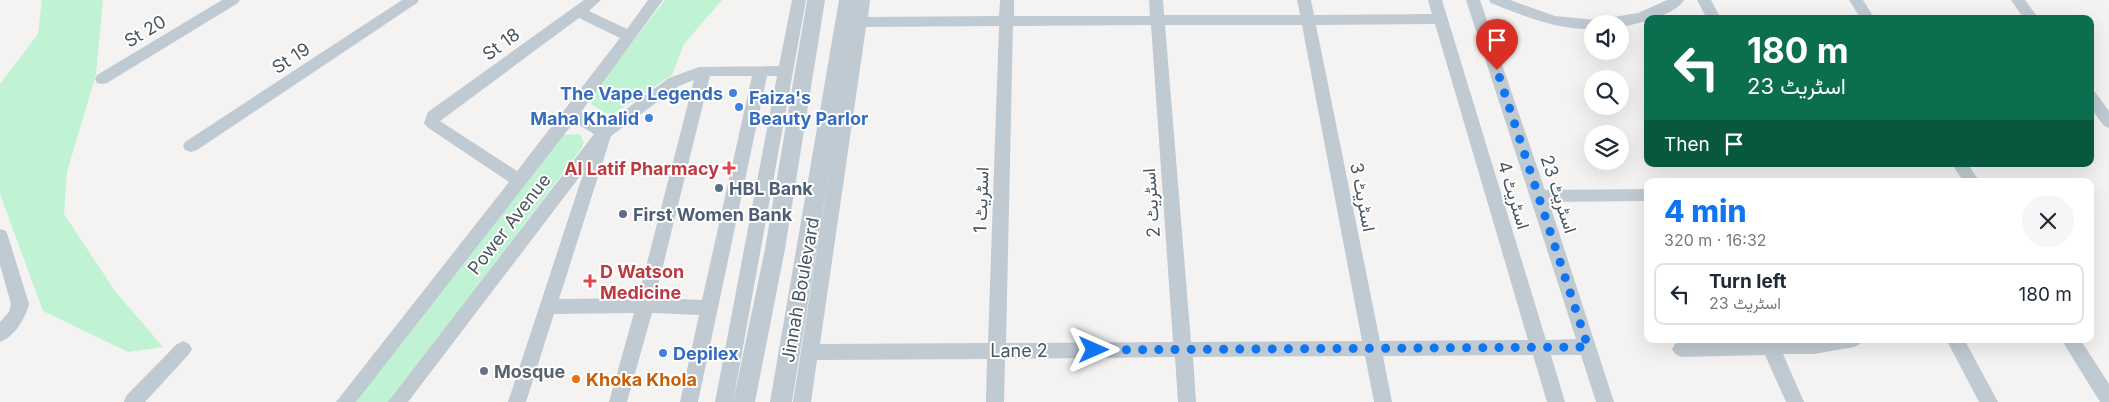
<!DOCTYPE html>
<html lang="en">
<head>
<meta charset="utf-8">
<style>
  :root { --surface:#fff; --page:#f6f6f7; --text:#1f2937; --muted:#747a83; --line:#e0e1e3; --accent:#1174f0 }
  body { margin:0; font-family:Inter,Vazirmatn,sans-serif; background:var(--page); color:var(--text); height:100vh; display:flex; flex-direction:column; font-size:19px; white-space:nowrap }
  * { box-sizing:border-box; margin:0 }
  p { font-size:16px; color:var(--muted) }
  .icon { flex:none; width:28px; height:28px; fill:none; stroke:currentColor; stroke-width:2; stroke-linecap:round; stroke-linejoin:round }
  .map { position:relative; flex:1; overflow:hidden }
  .sheet { position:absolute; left:1644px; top:178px; width:450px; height:165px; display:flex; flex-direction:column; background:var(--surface); border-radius:10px; box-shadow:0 5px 20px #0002 }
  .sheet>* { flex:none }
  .top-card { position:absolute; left:1644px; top:15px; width:450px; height:152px; border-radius:10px; box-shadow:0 5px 20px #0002; background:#0b6e4f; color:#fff; overflow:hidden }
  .controls { position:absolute; left:1584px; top:15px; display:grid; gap:10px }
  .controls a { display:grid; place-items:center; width:45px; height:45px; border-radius:50%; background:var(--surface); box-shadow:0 5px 20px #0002; font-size:25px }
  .pin { position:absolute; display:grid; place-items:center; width:42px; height:42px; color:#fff; margin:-51px -21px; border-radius:50% 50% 50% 0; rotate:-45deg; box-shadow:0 0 5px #0007 }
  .pin .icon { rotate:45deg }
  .me { position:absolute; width:55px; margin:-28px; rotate:90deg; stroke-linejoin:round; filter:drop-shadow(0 0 4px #0008) }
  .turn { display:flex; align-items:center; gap:18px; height:105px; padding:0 20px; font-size:22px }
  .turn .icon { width:65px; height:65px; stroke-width:2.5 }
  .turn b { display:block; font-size:35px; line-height:42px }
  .then { display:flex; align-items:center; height:48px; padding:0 20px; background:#0003; gap:10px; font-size:19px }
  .round { display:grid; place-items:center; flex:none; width:52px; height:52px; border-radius:26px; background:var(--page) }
  .head { display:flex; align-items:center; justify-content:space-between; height:85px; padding:0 20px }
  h1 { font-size:30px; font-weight:800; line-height:38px; color:var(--accent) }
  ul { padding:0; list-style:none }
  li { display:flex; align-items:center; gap:15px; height:62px; margin:0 10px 8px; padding:0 10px; border:2px solid var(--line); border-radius:10px }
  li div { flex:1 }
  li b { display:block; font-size:19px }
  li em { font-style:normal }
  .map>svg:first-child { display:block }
</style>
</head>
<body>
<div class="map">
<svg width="2109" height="402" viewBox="0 0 2109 402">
  <rect width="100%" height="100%" fill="#f5f2f2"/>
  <g fill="#c0f3d3">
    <path d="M42 0H103L96 74 67 172 64 214 115 291 163 347 128 352 43 311 0 194V84L38 34Z"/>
    <path d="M665 0H722L684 44 672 75 610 116 591 104 592 94Z"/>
    <path d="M580 134 584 143 581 149 389 402H351L563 135Z"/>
  </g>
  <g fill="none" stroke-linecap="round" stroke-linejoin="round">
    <g fill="#c0cad2" fill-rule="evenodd">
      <path d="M222 0H240L238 3 107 83 102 84 97 83 95 79 97 75Z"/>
      <path d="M402 0H419L417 3 197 150 191 152 185 150 183 146 185 142Z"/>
      <path d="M584 0H601L589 11 627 29 648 0H663L581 112 604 125 669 78 699 67 779 66 792 0H806L733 402H715L777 76H767L698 402H680L699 315 652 313 627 402H609L634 313 554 314 526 402H508L584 171 408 402H388L594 134 574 122 356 402H336L509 182 427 127 424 123 428 112ZM579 18 620 38 517 171 440 121ZM710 76H752L702 300 655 298ZM694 80 638 298 559 299 611 136 679 86Z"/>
      <path d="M856 0H870L868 17 999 16 1000 0H1014V16H1150L1149 0H1163L1164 15H1300L1297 0H1311L1314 15 1432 14 1428 0H1442L1546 340 1576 339 1466 0H1480L1545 190 1648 189V201L1549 202 1614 402H1596L1581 355H1551L1565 402H1547L1533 355 1383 356 1392 402H1374L1365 356 1193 357 1196 402H1178L1175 357 1005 359 1004 402H986L987 359 817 360 811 402H793ZM1435 24 1528 340 1380 341 1316 25ZM1151 25 1173 342 1006 343 1013 26ZM1165 25H1302L1362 341 1191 342ZM999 26 988 343 820 344 866 27Z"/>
      <path d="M1489 0H1510L1555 16 1596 20 1638 13 1667 0H1684C1674 16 1637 24 1620 27V24H1592V29C1557 30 1524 16 1491 3Z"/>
      <path d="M1697 0H1711L1721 19H1707Z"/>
      <path d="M1849 0H1863L1875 19H1861Z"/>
      <path d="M2011 0H2025L2039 19H2024Z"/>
      <path d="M2090 90 2095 92 2109 111V128L2104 126 2090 107Z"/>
      <path d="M1952 164H1968L1979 181H1963Z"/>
      <path d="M0 229 6 231 8 236 29 304C25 319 15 336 0 342V322L9 312 11 304 0 265Z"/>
      <path d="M1793 339H1863L1860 344 1854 347 1814 354H1783L1804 402H1786L1765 355 1681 357 1675 354 1672 349 1675 344 1681 341Z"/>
      <path d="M1946 339H1964L1998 402H1979Z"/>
      <path d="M2061 339H2080L2109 384V402H2100Z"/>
      <path d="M183 341 189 344 192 349 189 354 145 402H124L126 396 177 344Z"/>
    </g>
    <g fill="#c0cad2" fill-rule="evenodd">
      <path d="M807 0H825L785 249 755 402H733L765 249Z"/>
      <path d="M839 0H857L792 402H770Z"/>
    </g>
  </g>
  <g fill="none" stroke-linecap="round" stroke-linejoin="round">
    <path stroke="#1174f0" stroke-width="9" stroke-dasharray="0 16.2" d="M1094 350 1588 347 1497 70"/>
  </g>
  <g fill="#3f7fe0" stroke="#fff" stroke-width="2">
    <circle cx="733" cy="93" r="5"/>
    <circle cx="739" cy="107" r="5"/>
    <circle cx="649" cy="118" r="5"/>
    <circle cx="663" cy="353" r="5"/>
  </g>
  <g fill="#e0444e" stroke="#fff" stroke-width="2">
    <path d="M726.5 160.5h5v5h5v5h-5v5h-5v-5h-5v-5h5z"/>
    <path d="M587.5 273.5h5v5h5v5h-5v5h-5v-5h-5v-5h5z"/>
  </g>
  <g fill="#5c6f8a" stroke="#fff" stroke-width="2">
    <circle cx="719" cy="188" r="5"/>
    <circle cx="623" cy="214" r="5"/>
  </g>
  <circle fill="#6b7280" stroke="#fff" stroke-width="2" cx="484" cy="371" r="5"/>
  <circle fill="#e8710a" stroke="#fff" stroke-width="2" cx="576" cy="379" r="5"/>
  <g text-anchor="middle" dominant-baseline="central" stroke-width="4" stroke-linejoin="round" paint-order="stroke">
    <g font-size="18" fill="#495661" stroke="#fff">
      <text transform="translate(145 31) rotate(-31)">St 20</text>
      <text transform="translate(501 44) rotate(-36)">St 18</text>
      <text transform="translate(291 58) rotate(-33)">St 19</text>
      <text transform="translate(1559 194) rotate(72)">اسٹریٹ 23</text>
      <text transform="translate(1514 195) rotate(73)">اسٹریٹ 4</text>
      <text transform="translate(1363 197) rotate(79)">اسٹریٹ 3</text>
      <text transform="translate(981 200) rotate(-88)">اسٹریٹ 1</text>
      <text transform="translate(1151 203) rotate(-94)">اسٹریٹ 2</text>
      <text transform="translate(509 224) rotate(-52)">Power Avenue</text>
      <text transform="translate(800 290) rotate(-80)">Jinnah Boulevard</text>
      <text x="1019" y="350">Lane 2</text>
    </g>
    <g font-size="18" font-weight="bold" fill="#366cbe" stroke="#fff" text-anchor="end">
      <text x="723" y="93">The Vape Legends</text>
      <text x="749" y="97" text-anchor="start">Faiza's<tspan x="749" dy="21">Beauty Parlor</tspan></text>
      <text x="639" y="118">Maha Khalid</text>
      <text x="673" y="353" text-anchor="start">Depilex</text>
    </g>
    <g font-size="18" font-weight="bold" fill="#be3a42" stroke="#fff" text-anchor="end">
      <text x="719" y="168">Al Latif Pharmacy</text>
      <text x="600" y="271" text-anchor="start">D Watson<tspan x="600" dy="21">Medicine</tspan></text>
    </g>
    <g font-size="18" font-weight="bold" fill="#4e5e75" stroke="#fff" text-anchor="start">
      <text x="729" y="188">HBL Bank</text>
      <text x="633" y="214">First Women Bank</text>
    </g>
    <g font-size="18" font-weight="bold" fill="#5b616d" stroke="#fff" text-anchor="start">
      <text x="494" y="371">Mosque</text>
    </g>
    <g font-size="18" font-weight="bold" fill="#c56008" stroke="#fff" text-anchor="start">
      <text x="586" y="379">Khoka Khola</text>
    </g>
  </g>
</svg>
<div class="controls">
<a><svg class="icon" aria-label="sound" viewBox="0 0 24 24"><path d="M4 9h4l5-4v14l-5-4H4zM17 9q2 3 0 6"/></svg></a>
<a><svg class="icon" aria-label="search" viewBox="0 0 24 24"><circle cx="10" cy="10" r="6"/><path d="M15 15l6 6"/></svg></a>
<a><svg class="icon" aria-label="layers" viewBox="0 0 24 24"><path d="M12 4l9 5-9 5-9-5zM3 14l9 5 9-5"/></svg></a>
</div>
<div class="pin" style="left:1497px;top:70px;background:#d93025"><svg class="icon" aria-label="arrive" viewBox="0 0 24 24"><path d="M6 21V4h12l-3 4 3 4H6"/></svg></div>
<svg class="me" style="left:1094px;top:350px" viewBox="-20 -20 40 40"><path d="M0-17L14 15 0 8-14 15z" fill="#1174f0" stroke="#fff" stroke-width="4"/></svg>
<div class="top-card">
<div class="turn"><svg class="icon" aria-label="left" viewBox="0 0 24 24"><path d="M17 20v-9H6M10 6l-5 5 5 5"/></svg><div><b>180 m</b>اسٹریٹ 23</div></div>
<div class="then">Then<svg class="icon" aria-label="arrive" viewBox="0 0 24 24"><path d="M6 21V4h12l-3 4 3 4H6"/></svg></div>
</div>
<section class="sheet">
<div class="head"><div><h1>4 min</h1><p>320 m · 16:32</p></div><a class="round"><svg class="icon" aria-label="close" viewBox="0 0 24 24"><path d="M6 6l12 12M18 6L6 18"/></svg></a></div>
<ul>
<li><svg class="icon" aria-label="left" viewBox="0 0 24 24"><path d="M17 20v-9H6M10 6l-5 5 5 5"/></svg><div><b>Turn left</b><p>اسٹریٹ 23</p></div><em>180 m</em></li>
</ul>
</section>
</div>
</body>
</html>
